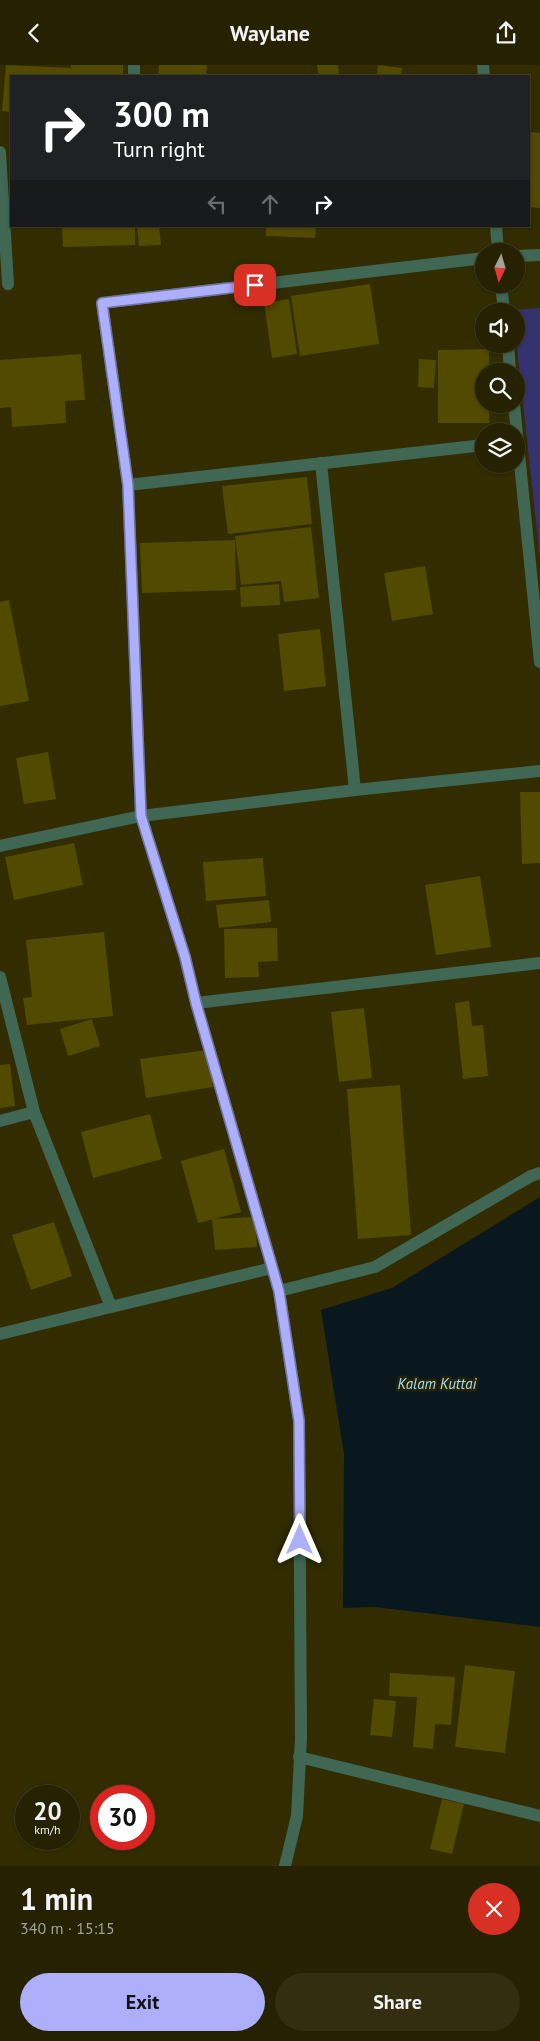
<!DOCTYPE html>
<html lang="en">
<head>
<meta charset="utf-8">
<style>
  :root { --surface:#262100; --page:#322e0f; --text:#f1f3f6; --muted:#a4a399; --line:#423e22; --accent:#adaffb }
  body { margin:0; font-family:"PT Sans",sans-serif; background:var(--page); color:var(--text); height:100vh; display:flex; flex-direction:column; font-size:19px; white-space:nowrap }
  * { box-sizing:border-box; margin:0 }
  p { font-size:16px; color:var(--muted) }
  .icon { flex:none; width:28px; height:28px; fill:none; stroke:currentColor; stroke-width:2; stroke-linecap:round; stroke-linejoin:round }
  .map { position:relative; height:1801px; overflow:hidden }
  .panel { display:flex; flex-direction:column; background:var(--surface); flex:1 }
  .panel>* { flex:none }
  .top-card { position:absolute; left:10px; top:10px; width:520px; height:152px; border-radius:0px; box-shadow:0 1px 4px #0004,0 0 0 1px var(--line); background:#202124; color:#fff; overflow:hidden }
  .needle { width:32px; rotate:185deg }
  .buttons { position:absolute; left:475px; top:178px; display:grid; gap:10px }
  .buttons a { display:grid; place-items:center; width:50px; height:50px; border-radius:50%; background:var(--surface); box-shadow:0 1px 4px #0004,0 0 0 1px var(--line); font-size:25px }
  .speed { position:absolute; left:15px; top:1720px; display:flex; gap:10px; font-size:25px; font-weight:700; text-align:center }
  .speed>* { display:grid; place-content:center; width:65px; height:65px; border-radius:50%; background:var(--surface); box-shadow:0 1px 4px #0004,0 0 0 1px var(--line); line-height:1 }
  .speed small { font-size:12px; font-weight:400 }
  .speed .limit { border:8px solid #d22; background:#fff; color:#111 }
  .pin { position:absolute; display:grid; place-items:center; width:42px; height:42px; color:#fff; margin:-21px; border-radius:10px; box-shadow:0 2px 8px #0006 }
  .me { position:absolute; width:55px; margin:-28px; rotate:0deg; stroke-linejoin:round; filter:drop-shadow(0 0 4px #0008) }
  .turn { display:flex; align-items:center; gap:18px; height:105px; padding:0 20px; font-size:22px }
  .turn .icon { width:65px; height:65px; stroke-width:2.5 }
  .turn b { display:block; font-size:35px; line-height:42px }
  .lanes { display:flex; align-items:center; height:48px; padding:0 20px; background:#0003; justify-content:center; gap:25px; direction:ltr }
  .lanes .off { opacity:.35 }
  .round { display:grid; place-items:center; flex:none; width:52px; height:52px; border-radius:26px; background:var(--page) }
  .head { display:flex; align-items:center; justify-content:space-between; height:85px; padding:0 20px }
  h1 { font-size:30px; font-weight:700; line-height:38px }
  .action { display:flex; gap:10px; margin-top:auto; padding:10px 20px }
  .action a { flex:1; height:58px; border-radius:30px; background:var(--accent); color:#111; font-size:20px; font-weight:700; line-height:58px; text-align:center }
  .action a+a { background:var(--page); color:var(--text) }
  header { display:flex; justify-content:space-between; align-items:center; height:65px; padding:0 20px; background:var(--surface); font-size:22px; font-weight:700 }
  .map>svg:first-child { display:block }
</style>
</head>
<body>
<header><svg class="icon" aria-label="back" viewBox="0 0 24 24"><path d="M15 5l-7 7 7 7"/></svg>Waylane<svg class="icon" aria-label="share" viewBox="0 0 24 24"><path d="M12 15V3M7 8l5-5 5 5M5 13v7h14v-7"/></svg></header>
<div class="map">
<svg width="540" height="1801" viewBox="0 0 540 1801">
  <rect width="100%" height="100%" fill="#322c00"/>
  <path fill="#35326e" d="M540 243V494L516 274V246L513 245Z"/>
  <path fill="#08181e" d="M540 1132V1562L375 1542 343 1543 344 1389 321 1245 392 1223Z"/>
  <g fill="#524a00">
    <path d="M6 0 71 3V0H123V11H11V47L2 46Z"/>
    <path d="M159 0H207L206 11H158Z"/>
    <path d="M317 0H338L339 11H319Z"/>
    <path d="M378 0 402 3 401 11H377Z"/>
    <path d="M529 67 540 68V143L529 142Z"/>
    <path d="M62 161H135V180L63 182Z"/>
    <path d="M137 161H159L161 180 139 181Z"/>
    <path d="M266 161H316L315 173 266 171Z"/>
    <path d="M370 219 379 279 300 291 291 231Z"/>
    <path d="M289 234 297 289 272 293 264 238Z"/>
    <path d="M489 284V306H484V339H489V358H438V285Z"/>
    <path d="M81 289 85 335 65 336 66 358 12 362 11 342 0 343V295Z"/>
    <path d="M419 294 436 295 434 323 418 322Z"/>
    <path d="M307 412 312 459 228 469 222 421Z"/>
    <path d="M311 462 319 533 284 537 281 516 241 520 235 471Z"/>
    <path d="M235 475 236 525 142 528 140 478Z"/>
    <path d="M425 501 433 549 392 556 384 508Z"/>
    <path d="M279 519 280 540 241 542 240 522Z"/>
    <path d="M9 535 29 636 0 641V537Z"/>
    <path d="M320 564 326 621 284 626 278 569Z"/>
    <path d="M48 687 56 734 24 739 16 693Z"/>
    <path d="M520 727H540V798L522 799Z"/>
    <path d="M74 778 83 820 14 835 5 792Z"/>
    <path d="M263 793 266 831 206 836 203 797Z"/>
    <path d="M480 811 491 882 436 890 425 820Z"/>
    <path d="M269 835 271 857 219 863 216 840Z"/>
    <path d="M277 863 278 896 258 897 259 912 225 913 224 864Z"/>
    <path d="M104 867 113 951 27 960 23 933 32 932 26 875Z"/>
    <path d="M469 936 472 961 483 960 488 1011 463 1014 455 938Z"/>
    <path d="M364 943 372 1013 339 1017 331 947Z"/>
    <path d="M92 954 100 981 68 991 60 964Z"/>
    <path d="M207 985 213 1022 146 1033 140 994Z"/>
    <path d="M10 999 15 1041 0 1043V1000Z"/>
    <path d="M400 1020 411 1170 358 1174 347 1024Z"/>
    <path d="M150 1049 162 1094 93 1113 81 1067Z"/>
    <path d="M224 1084 241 1147 198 1158 181 1096Z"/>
    <path d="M255 1152 257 1182 215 1185 212 1154Z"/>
    <path d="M54 1157 72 1211 31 1225 12 1170Z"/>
    <path d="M465 1600 515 1606 505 1688 455 1682Z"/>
    <path d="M390 1608 455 1612 451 1660 435 1659 433 1684 413 1682 417 1632 389 1631Z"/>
    <path d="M374 1634 396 1636 392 1672 370 1670Z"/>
    <path d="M442 1734 464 1739 452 1789 430 1784Z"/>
  </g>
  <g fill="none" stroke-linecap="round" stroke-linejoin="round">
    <g stroke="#3f6754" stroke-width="12">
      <path d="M483 0 484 11"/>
      <path d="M134 11V0"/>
      <path d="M0 87 8 219"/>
      <path d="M496 161 498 186"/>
      <path d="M516 191 540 190"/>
      <path d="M501 219 504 246"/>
      <path d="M508 279 510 306"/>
      <path d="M514 339 540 597"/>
      <path d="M321 398 355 725"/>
      <path d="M128 420 484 380"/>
      <path d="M0 781 141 751 355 725 540 706"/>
      <path d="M0 912 34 1047 0 1056"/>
      <path d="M196 938 540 898"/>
      <path d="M34 1047 111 1242"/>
      <path d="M279 1226 375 1202 531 1111 540 1108"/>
      <path d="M0 1269 272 1203"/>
      <path d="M299 1692 540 1751"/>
      <path d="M285 1801 297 1751 301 1673 299 1356 279 1226 196 938 185 892 141 751 128 420 102 238 484 193"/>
    </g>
  </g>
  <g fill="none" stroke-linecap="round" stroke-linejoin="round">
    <g stroke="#7072a3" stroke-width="12">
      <path id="route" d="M255 220 102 238 128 420 141 751 185 892 196 938 279 1226 299 1356 300 1475"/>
    </g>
    <use href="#route" stroke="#adaffb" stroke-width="9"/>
  </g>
  <g text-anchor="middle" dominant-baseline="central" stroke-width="5" stroke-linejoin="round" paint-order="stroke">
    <g font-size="15" font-style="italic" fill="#a8def1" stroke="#262207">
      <text x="437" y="1318">Kalam Kuttai</text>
    </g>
  </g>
</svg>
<div class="buttons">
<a><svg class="needle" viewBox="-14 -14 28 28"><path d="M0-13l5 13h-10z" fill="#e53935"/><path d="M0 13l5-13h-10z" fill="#a4a399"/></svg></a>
<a><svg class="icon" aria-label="sound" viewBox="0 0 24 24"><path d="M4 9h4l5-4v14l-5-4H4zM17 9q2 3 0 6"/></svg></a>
<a><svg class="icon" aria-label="search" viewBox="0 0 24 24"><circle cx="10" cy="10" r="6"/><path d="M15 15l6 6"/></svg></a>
<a><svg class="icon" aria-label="layers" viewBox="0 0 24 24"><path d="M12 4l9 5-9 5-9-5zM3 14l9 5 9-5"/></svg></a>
</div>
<div class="speed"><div>20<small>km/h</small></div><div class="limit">30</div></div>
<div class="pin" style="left:255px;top:220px;background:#d93025"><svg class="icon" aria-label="arrive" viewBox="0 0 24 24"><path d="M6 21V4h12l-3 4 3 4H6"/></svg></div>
<svg class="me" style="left:300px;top:1475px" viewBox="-20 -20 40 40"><path d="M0-17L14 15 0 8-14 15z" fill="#adaffb" stroke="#fff" stroke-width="4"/></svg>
<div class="top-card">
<div class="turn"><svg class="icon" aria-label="right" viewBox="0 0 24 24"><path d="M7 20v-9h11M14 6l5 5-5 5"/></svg><div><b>300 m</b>Turn right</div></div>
<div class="lanes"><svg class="icon off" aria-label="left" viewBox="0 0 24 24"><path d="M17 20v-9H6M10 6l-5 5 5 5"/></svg><svg class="icon off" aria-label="ahead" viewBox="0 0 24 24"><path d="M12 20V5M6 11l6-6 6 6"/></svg><svg class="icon" aria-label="right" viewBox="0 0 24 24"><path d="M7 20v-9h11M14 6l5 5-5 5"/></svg></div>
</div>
</div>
<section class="panel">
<div class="head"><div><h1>1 min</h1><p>340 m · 15:15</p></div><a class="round" style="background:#d93025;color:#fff"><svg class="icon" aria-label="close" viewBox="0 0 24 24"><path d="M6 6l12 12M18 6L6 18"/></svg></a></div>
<div class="action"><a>Exit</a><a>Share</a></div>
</section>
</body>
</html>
